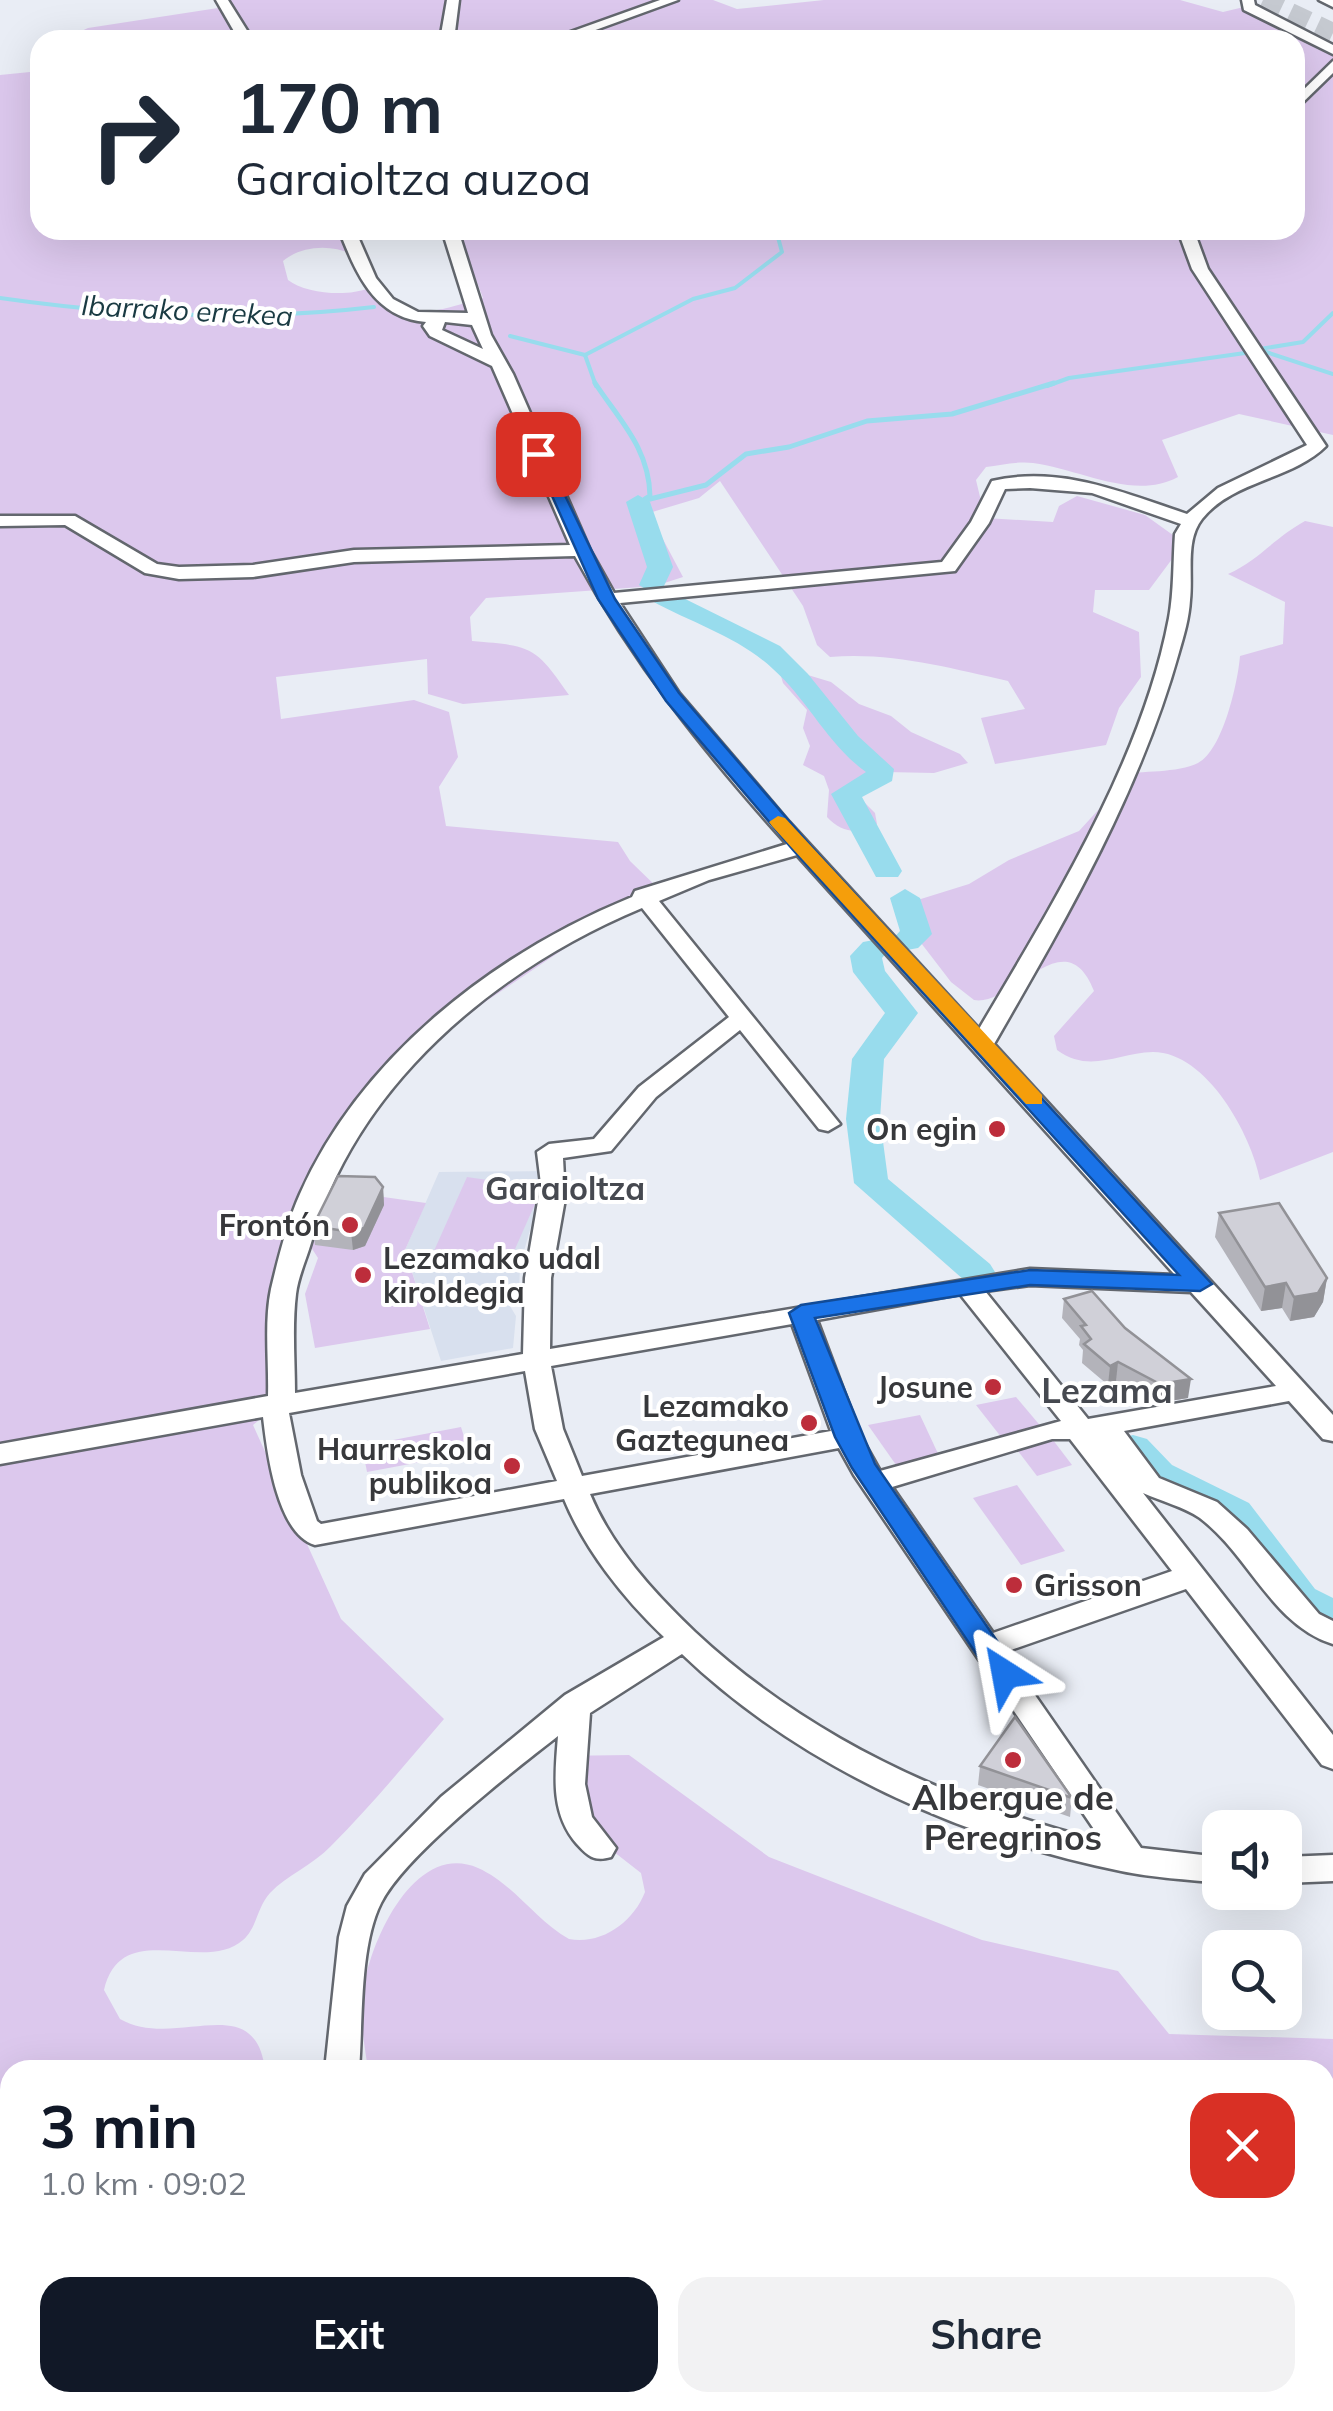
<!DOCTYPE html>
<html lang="en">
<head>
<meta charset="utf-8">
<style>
  :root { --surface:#fff; --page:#f2f2f3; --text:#1f2937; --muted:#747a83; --accent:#111827 }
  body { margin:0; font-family:Mulish,sans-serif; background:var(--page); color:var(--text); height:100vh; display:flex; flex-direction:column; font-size:38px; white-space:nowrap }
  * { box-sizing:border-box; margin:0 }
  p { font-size:32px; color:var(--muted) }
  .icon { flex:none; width:55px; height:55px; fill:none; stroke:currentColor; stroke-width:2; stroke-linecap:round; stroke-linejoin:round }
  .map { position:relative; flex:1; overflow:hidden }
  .details { position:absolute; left:0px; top:2060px; width:1335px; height:352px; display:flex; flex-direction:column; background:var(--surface); border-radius:30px 30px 0 0; box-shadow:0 10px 40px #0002 }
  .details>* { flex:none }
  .hud { position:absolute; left:30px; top:30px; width:1275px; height:210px; border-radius:30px; box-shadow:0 10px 40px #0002; background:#fff; color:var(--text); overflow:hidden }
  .fabs { position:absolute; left:1202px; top:1810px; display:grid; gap:20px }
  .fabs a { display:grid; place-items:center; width:100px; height:100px; border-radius:20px; background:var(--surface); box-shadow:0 10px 40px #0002; font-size:50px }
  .pin { position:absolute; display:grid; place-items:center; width:85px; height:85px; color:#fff; margin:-42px; border-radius:20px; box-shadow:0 5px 15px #0006 }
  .me { position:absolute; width:110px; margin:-55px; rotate:326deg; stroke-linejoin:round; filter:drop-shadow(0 0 8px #0008) }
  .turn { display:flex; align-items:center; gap:35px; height:210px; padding:0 40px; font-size:45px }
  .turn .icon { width:130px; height:130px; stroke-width:2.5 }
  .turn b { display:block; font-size:70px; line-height:85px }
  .round { display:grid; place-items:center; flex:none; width:105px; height:105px; border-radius:30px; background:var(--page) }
  .head { display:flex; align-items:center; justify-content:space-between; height:170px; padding:0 40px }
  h1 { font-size:60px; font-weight:700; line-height:75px; color:var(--accent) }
  .cta { display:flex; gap:20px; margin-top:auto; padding:20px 40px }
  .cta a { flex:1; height:115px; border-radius:30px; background:var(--accent); color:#fff; font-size:40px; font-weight:700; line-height:115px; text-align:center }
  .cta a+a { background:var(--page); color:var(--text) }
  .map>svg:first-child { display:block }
</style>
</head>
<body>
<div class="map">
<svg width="1333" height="2411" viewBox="0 0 1333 2411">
  <rect width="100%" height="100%" fill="#e9edf5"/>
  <path fill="#d8e0ee" d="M551 1171 542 1188 520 1265 519 1293 507 1301 516 1316 513 1348 441 1361 405 1250 439 1172Z"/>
  <g fill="#dcc8ed">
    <path d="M218 0H713L737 9 824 0H1180L1223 12 1248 6 1333 48V435L1239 414 1162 440 1178 477C1134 501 1080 469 1033 463 1018 461 1001 465 986 467L976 480 985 518 1053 522 1059 506 1077 496 1145 515 1184 543 1149 590H1095L1093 612 1139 632 1141 677 1119 708 1106 745 995 764 981 718 1025 709 1008 681C949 668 892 652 830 657L817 645 803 606 720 481 699 498 649 513 683 577 655 586 486 598 470 617 472 641C531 646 535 645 569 695L463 704 428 694 427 659 276 677 281 719 414 700 449 712 458 757 439 787 446 826 618 842 630 861 663 893 604 922 485 1002 446 1033 353 1124 302 1209 286 1397 253 1425 341 1619 444 1719C407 1762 371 1806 331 1846 313 1865 287 1875 270 1893 257 1907 257 1928 243 1940 204 1975 121 1916 104 1990L120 2019C175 2051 255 1987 265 2070H10V2402H1325V2070H368C365 2047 360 2024 362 2001 365 1951 412 1839 478 1868 514 1884 535 1920 569 1939 601 1945 633 1923 645 1892L641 1873 582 1827 558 1756 629 1755 769 1857 982 1940 1118 1971 1169 2034 1333 2039V2411H0V75L40 71V230H350L351 254C330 244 301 246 283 261L288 280C306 294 348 297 369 288 424 320 424 314 483 298L457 230H1295V40H77L75 34 88 28 218 8 221 6Z"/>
    <path d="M1305 521 1333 527V1152L1260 1180C1252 1136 1207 1052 1153 1052 1117 1053 1090 1074 1057 1050L1054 1036 1094 991C1065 917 1014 1007 974 1000L951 982 918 939 920 933 908 903 969 884 1009 860 1079 831 1100 808 1119 774C1141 771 1178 773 1198 763 1223 750 1238 682 1240 656L1283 644 1285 602 1228 574C1259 560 1274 538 1305 521Z"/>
    <path d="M778 666 831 682 859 704 891 716 911 732 960 754 968 763 934 773 886 772 882 779 854 792 875 813 877 824C859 836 841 832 827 817L829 790 824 776 803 765 810 746 803 728 807 710 783 683Z"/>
    <path d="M467 1177 542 1188 508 1265 433 1253Z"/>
    <path d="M334 1190 426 1203 405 1250 430 1329 315 1348 305 1294 318 1258 309 1244Z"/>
    <path d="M1016 1397 1043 1429 1005 1442 976 1405Z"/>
    <path d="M920 1415 941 1460 901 1472 868 1425Z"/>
    <path d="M461 1427 469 1453 367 1472 362 1446Z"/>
    <path d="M1053 1440 1072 1465 1037 1476 1018 1451Z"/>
    <path d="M1017 1485 1065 1551 1021 1565 973 1498Z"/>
  </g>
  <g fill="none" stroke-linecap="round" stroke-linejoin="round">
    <g stroke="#98dced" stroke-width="4">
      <path d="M0 298C125 316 248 322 374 307"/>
      <path d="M510 336 585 355 596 386"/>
      <path d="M1260 349 1303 342 1333 313"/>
      <path d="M1263 351 1333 374"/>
      <path d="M585 355 693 299 735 288 782 252 776 230"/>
      <path d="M1047 386 1069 378 1245 353"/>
    </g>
    <g stroke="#98dced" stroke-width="5">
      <path d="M595 383C620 421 649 448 650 496L645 499"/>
      <path d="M638 502 706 485 746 454 789 447 867 421 952 414 1054 383"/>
    </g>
    <g fill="#98dced" fill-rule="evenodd">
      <path d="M638 495 650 502 673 567 663 588 780 646 808 674 858 736 894 769 892 781 862 797 902 871 898 877H876L831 794 866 772C827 744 808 700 773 669 739 637 692 623 652 601L650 592 639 585 647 567 626 502Z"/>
      <path d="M905 889 920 898 932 934 918 948 907 950 891 941 900 931 890 898Z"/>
      <path d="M874 940 890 949 882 958 885 971 918 1013 884 1059 880 1119 888 1179 990 1264 995 1272 990 1280H964L854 1183 846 1119 852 1059 885 1013 853 972 850 956 863 942Z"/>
      <path d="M1133 1435 1147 1439 1172 1465 1249 1503 1315 1589 1333 1598V1632C1269 1613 1263 1561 1219 1522 1182 1489 1144 1499 1114 1448L1119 1439Z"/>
    </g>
    <path stroke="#c5c9d0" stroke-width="20" stroke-dasharray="20 10" stroke-linecap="butt" d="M1263 0 1333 33"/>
    <g stroke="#63676e" stroke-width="5">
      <g id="minor">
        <path d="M216 0H228L253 40H239Z"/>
        <path d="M447 0H459L454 40H440Z"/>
        <path d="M660 0H678L568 40H548Z"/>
        <path d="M1242 0H1254L1255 5 1333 45V54L1244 10Z"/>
        <path d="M1319 0H1333V7Z"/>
        <path d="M1333 61V73L1295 110V98Z"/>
        <path d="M339 230H355L376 278 393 299 418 312 468 313 442 230H458L491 335 513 374 590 550 614 593 942 562 971 522 992 481C1060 465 1124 493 1187 514L1218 488 1307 445 1192 269 1181 239 1184 230H1200L1197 239 1208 269 1326 446C1292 480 1233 480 1202 519 1185 540 1193 574 1190 600 1189 618 1184 635 1179 652 1140 792 1066 919 994 1044L1333 1415V1441L1323 1439 1289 1401 1124 1431 1159 1478 1217 1502 1247 1529 1319 1614 1333 1621V1644C1272 1625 1249 1555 1200 1518 1184 1507 1161 1501 1143 1493L1333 1735V1769L1322 1765 1186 1589 1005 1652 1141 1848 1220 1857V1883C1187 1879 1153 1878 1121 1871 962 1839 800 1767 682 1654L590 1713 585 1784 592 1817 616 1848 611 1857C594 1862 588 1856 577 1844 550 1813 555 1775 558 1736 513 1771 405 1855 381 1903 359 1947 363 2021 359 2070H325L339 1937 347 1906 365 1874 441 1797 565 1695 664 1637C624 1599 585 1550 564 1499L315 1545C277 1534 267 1452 263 1417L0 1464V1444L268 1396C269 1362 264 1322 271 1289 278 1259 287 1223 300 1194 361 1056 495 953 632 897L635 891 787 844C705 753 633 663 575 556L354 562 253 577 179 579 145 573 65 525 0 526V516H75L157 564 179 567 253 565 354 550 570 545 492 366 430 336 423 326 426 322C374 318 356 273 339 230ZM445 322 472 325 483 349 442 330ZM1030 488 1092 493 1181 524 1175 534C1173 562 1174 591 1169 618 1142 761 1052 905 979 1029L789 822 679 693 620 603 955 571 989 523 1005 489ZM797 855 1175 1275 1030 1269 550 1349 551 1278 565 1199 563 1158 611 1151 656 1097 740 1030 819 1129 828 1131 840 1124 659 901 709 880ZM642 908 729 1017 639 1087 594 1139 549 1144 537 1152 541 1184 525 1278 523 1354 295 1393C295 1361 292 1326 296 1294 298 1277 306 1260 311 1243 355 1086 494 970 642 908ZM1030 1285 1191 1292 1276 1386 1088 1419 985 1291ZM960 1294 1061 1421 880 1471 861 1437 817 1320ZM792 1324 831 1431 582 1476 563 1429 551 1366ZM525 1371 535 1429 557 1481 321 1524 317 1521 301 1475 289 1413ZM1052 1439H1070L1172 1571 993 1633 892 1487ZM839 1448 854 1475 1102 1841C950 1803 810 1739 695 1632 654 1593 612 1547 590 1494Z"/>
        <path d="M1333 1855V1881L1285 1883V1857Z"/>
      </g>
    </g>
    <use href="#minor" fill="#fff" fill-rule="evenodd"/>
  </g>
  <g fill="#b3b3ba">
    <path d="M383 1187 384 1205 365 1246 353 1250 315 1245 313 1226Z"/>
    <path d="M1219 1213 1327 1278 1323 1302 1314 1317 1290 1321 1282 1308 1261 1311 1215 1237Z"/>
    <path d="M1064 1299 1188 1398 1157 1403 1116 1381 1108 1385 1082 1363 1083 1350 1079 1345 1080 1339 1062 1318Z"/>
    <path d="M980 1766 1072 1798 1070 1817 978 1785Z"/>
  </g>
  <g fill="#929297">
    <path d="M383 1187 384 1205 365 1246 353 1250 351 1232Z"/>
    <path d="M1327 1278 1323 1302 1314 1317 1290 1321 1294 1297Z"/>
    <path d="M1286 1283 1282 1308 1261 1311 1265 1287Z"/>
    <path d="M1118 1362 1116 1381 1108 1385 1110 1366Z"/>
    <path d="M1191 1379 1188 1398 1157 1403 1160 1384Z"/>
  </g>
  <g fill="#d0d0d8" stroke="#929297" stroke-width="2.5">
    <path d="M338 1176 375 1177 383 1187 364 1228 351 1232 313 1226Z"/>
    <path d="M1279 1203 1327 1278 1318 1293 1294 1297 1286 1283 1265 1287 1219 1213Z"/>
    <path d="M1092 1291 1125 1328 1191 1379 1160 1384 1118 1362 1110 1366 1084 1344 1091 1339 1081 1326 1086 1325 1064 1299Z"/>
    <path d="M1015 1717 1072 1798 980 1766Z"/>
  </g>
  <path fill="#1a73e8" stroke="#114b97" stroke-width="2.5" d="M532 451 545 454 615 599 679 693 808 843 1212 1284 1200 1291 1030 1285 815 1318 875 1464 1015 1667 1019 1674 1015 1682H995L852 1468 835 1437 789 1313 801 1305 1030 1270 1179 1275 794 851 666 701 598 599Z"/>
  <path fill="#f59e0b" d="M778 816 785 818 1042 1095V1104H1026L772 826 769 822Z"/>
  <g fill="#bd2d3b" stroke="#fff" stroke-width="4">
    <circle cx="997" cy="1129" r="10"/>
    <circle cx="350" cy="1225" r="10"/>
    <circle cx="363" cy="1275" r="10"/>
    <circle cx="993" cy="1387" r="10"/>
    <circle cx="809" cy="1423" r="10"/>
    <circle cx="512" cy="1466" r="10"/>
    <circle cx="1014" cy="1585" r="10"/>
    <circle cx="1013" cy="1760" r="10"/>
  </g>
  <g text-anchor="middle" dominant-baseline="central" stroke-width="8" stroke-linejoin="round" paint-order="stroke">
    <g font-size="28" font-style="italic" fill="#193a42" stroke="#fff">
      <text transform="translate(187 310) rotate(3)">Ibarrako errekea</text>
    </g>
    <g font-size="30" font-weight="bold" fill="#37383b" stroke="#fff" text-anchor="end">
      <text x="977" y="1129">On egin</text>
      <text x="330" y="1225">Frontón</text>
      <text x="383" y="1258" text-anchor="start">Lezamako udal<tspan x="383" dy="34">kiroldegia</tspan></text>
      <text x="973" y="1387">Josune</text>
      <text x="789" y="1406">Lezamako<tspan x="789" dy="34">Gaztegunea</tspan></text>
      <text x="492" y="1449">Haurreskola<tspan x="492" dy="34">publikoa</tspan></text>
      <text x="1034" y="1585" text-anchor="start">Grisson</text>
    </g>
    <g font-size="32" font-weight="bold" fill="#464950" stroke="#fff">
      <text x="565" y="1188">Garaioltza</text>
    </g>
    <g font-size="35" font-weight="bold" fill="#464950" stroke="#fff">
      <text x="1107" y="1390">Lezama</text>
    </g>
    <g font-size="35" font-weight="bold" fill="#37383b" stroke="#fff">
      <text x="1013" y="1797">Albergue de<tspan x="1013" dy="40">Peregrinos</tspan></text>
    </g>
  </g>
</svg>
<div class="fabs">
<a><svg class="icon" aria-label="sound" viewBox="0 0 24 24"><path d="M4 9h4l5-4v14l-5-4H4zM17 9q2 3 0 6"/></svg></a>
<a><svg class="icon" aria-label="search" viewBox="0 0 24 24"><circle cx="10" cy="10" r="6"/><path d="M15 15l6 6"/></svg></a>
</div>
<div class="pin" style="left:538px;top:454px;background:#d93025"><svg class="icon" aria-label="arrive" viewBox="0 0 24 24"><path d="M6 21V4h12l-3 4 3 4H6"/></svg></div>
<svg class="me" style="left:1005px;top:1674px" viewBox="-20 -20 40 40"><path d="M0-17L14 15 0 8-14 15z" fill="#1a73e8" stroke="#fff" stroke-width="4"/></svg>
<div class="hud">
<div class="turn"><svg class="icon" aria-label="right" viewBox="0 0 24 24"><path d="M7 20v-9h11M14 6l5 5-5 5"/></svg><div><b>170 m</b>Garaioltza auzoa</div></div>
</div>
<section class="details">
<div class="head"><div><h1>3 min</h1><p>1.0 km · 09:02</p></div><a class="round" style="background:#d93025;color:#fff"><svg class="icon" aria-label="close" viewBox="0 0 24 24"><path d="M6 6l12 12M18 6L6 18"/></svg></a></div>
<div class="cta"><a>Exit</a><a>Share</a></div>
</section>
</div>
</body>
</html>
